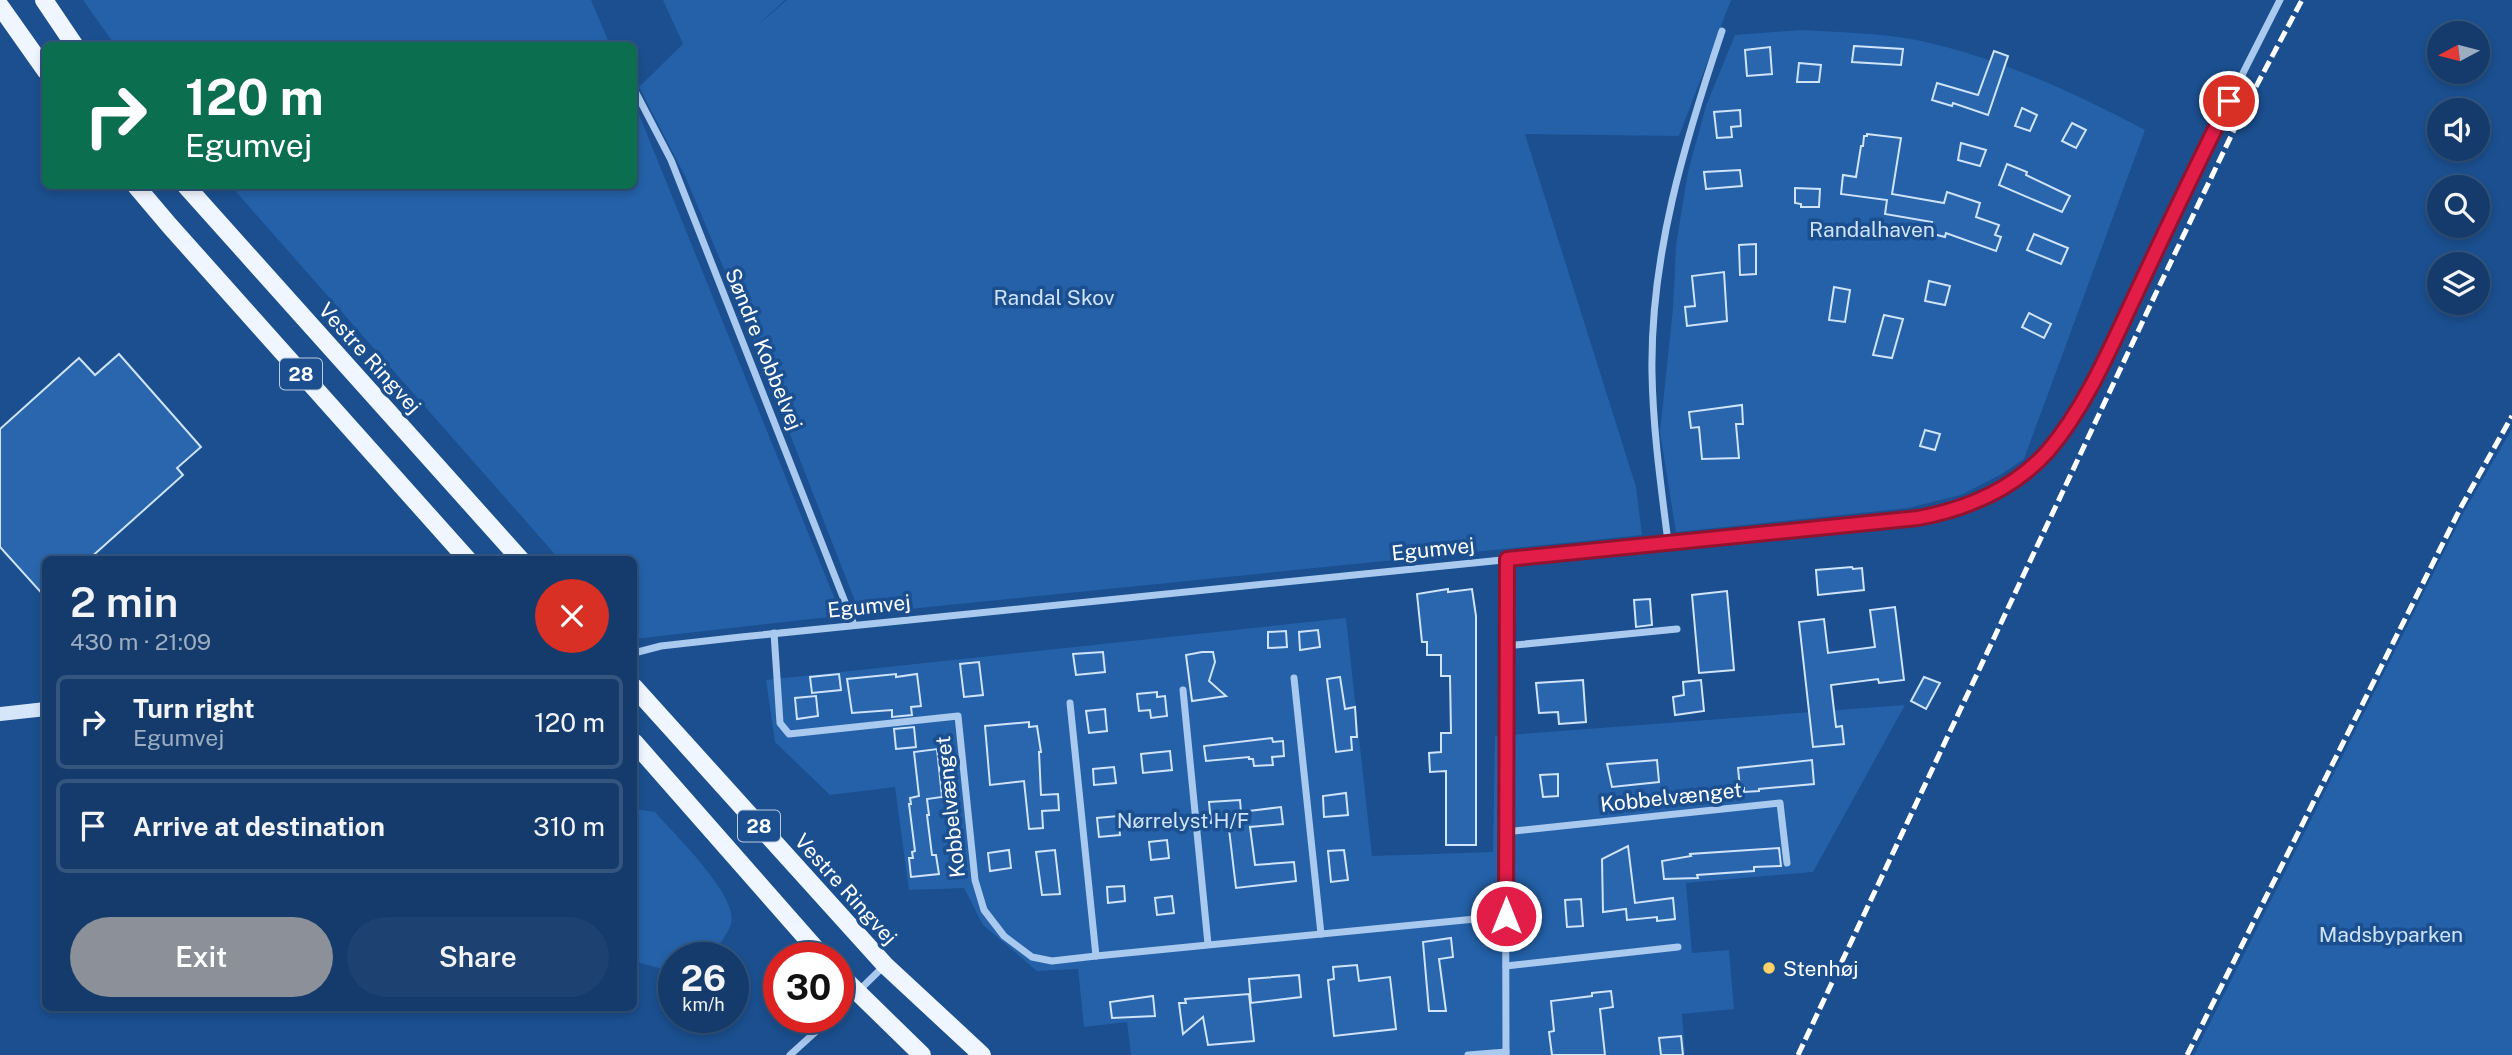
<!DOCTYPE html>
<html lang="en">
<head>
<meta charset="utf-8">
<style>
  :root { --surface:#143b6b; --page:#1d4271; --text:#f1f3f6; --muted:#9dadc1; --line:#33557e; --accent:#8c9099 }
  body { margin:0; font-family:"Public Sans",sans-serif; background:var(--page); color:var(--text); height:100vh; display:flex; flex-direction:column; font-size:26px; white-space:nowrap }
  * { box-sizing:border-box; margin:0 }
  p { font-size:23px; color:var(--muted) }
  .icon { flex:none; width:38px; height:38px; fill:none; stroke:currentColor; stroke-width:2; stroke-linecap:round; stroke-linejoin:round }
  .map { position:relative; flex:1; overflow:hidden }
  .panel { position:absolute; left:42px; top:556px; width:595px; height:455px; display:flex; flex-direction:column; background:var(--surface); border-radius:10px; box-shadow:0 4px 10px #0003,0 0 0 2px var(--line) }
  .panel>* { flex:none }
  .guide { position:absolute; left:42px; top:42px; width:595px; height:147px; border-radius:10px; box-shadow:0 4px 10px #0003,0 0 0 2px var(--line); background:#0b6e4f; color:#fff; overflow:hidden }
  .needle { width:46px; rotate:263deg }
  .tools { position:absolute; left:2427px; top:21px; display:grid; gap:14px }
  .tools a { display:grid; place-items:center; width:63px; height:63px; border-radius:50%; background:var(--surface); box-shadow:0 4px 10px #0003,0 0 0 2px var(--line); font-size:35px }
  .speed { position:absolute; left:658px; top:942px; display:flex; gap:14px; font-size:35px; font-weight:700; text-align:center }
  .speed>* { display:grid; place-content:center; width:91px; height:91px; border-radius:50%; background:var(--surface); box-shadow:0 4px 10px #0003,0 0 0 2px var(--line); line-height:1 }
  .speed small { font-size:18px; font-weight:400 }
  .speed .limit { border:10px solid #d22; background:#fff; color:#111 }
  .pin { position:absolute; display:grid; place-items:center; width:60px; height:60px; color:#fff; margin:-30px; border:4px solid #fff; border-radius:50%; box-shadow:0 2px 7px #0007 }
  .me { position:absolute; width:77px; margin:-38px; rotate:0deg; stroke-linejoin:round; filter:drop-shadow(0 0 5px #0008) }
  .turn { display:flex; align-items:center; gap:24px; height:147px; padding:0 28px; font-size:32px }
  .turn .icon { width:91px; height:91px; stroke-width:2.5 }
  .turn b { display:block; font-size:49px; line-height:60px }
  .round { display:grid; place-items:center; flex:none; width:74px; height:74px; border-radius:37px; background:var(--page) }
  .overview { display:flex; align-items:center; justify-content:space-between; height:119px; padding:0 28px }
  h1 { font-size:42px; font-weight:600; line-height:52px }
  .button { display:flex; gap:14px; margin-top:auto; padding:14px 28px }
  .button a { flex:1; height:80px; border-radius:42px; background:var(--accent); color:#fff; font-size:28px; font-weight:600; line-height:80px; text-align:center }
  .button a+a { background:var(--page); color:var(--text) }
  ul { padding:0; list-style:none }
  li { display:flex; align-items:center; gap:21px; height:94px; margin:0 14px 10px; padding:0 14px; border:4px solid var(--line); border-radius:10px }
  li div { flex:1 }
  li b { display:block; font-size:26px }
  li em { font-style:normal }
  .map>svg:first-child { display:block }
</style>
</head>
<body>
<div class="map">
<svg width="2512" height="1055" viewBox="0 0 2512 1055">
  <rect width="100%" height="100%" fill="#1b4f8f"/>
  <g fill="#2461a8">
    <path d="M83 0H591L610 45H115Z"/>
    <path d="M663 0H785L751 31 787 0H1731L1679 136 1525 134 1636 487 1642 535 860 614 747 324 685 176 639 87 683 44Z"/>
    <path d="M1801 30C1839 32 1879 33 1917 40 1997 57 2073 92 2145 130L2024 459 2000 475 1961 495 1908 508 1676 532 1660 432 1673 308 1676 245 1688 172 1706 106 1735 35Z"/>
    <path d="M634 102 836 602 829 617 634 639V560H560L231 186H634Z"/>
    <path d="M2512 429V1055H2194L2465 510Z"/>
    <path d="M1346 618 1372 856 1493 852 1495 736 1905 705 1813 872 1686 883 1692 953 1729 950 1734 1009 1682 1014 1685 1055H1131L1127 1022 1084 1027 1078 969 1037 971 983 925 964 888 909 890 895 787 830 795 775 742 766 680Z"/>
    <path d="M634 809 655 812C673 833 740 897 731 924 727 935 717 947 711 957H674V972L640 963 634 955Z"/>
  </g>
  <g fill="#2a66ad" stroke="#cfe3fa" stroke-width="2">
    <path d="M1854 46 1903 49 1901 65 1852 62Z"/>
    <path d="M1770 47 1772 74 1747 76 1745 50Z"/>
    <path d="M1994 51 2008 56 1988 115 1953 103 1952 106 1932 100 1937 83 1978 95Z"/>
    <path d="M1799 63 1821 65 1819 82H1797Z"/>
    <path d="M2022 108 2037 115 2030 131 2015 126Z"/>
    <path d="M1740 110 1741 126 1731 127 1732 137 1717 138 1714 112Z"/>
    <path d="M2072 123 2086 130 2076 148 2062 141Z"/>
    <path d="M1867 134 1901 138 1892 194 1944 203 1947 192 1980 203 1976 217 1999 225 1995 235 2001 237 1996 251 1946 233 1945 237 1929 233 1932 222 1885 214 1887 200 1841 194 1843 175 1856 177 1861 146H1863L1864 136H1867Z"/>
    <path d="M1961 143 1986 150 1980 166 1958 160Z"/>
    <path d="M2007 164 2027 172 2026 175 2070 196 2062 212 1999 185Z"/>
    <path d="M1740 170 1742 186 1706 189 1704 172Z"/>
    <path d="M1795 188 1820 189 1819 207H1801V204L1795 203Z"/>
    <path d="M2034 234 2068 248 2061 264 2027 250Z"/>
    <path d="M1756 244V274L1740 275 1739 245Z"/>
    <path d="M1724 272 1727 321 1687 326 1685 307 1695 306 1692 276Z"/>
    <path d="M1929 281 1950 286 1945 305 1925 301Z"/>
    <path d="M1834 287 1850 290 1845 322 1829 320Z"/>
    <path d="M2029 313 2051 324 2044 338 2022 327Z"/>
    <path d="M1884 315 1903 319 1892 358 1873 355Z"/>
    <path d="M119 354 201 447 177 468 183 475 88 560H46V598L0 547V429L79 358 95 375Z"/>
    <path d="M1742 405 1743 424H1736L1739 458 1702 459 1699 427 1691 428 1689 412Z"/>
    <path d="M1925 430 1940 434 1935 450 1920 446Z"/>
    <path d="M1852 567 1853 569 1862 568 1864 590 1818 595 1816 570Z"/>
    <path d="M1448 589V592L1472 589 1476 616V845H1446V771L1430 772 1429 753 1441 752V733H1451L1450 676H1441V655H1427V642H1422L1417 594Z"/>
    <path d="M1727 591 1734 670 1699 673 1692 595Z"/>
    <path d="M1650 599 1652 625 1636 627 1634 600Z"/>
    <path d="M1895 607 1904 680 1879 683 1878 679 1831 685 1836 727 1842 726 1844 744 1813 747 1799 622 1824 619 1828 653 1875 647 1870 610Z"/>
    <path d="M1318 630 1320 647 1300 650 1299 632Z"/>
    <path d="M1286 631 1287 647 1268 648V632Z"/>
    <path d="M1103 652 1105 672 1076 675 1073 654Z"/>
    <path d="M1202 652H1213L1215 662 1209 681 1226 696 1192 701 1186 655Z"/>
    <path d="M979 662 983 695 964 697 960 664Z"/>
    <path d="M839 674 841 690 812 693 810 677Z"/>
    <path d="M896 674V677L917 674 921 706 911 707 912 715 892 717V710L852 713 847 679Z"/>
    <path d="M1340 677 1345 709 1355 707 1357 737H1351L1352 750 1336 752 1327 679Z"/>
    <path d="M1924 677 1940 683 1926 709 1911 701Z"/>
    <path d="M1583 680 1586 722 1559 724 1558 712 1539 713 1536 683Z"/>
    <path d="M1701 680 1704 711 1675 715 1673 697 1684 695 1683 682Z"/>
    <path d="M1157 692V697L1165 696 1167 716 1151 718 1150 710 1139 711 1137 694Z"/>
    <path d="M816 696 818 716 797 719 795 698Z"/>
    <path d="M1105 709 1107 731 1089 733 1086 711Z"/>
    <path d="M1029 722V727L1037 726 1041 752H1039L1041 795 1058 794 1059 810 1042 811 1043 828 1029 829 1024 781 990 785 985 726Z"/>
    <path d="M914 727 916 747 896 749 894 729Z"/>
    <path d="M1272 738 1273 742 1283 741 1284 756 1272 757 1273 765 1254 766 1253 759H1249V757L1206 761 1204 746Z"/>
    <path d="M937 749 942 797 927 799 929 815H927L932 855H936L939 874 911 877 909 858H913L912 852 915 851 909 804H911L910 798 919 796 914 752Z"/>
    <path d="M1170 751 1172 770 1143 773 1141 754Z"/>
    <path d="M1657 760 1659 782 1612 787 1607 764Z"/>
    <path d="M1812 760 1814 784 1759 789V791L1744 792V788H1740L1738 768Z"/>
    <path d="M1114 767 1116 783 1094 785 1093 769Z"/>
    <path d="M1558 774V796L1543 797 1540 775Z"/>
    <path d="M1346 793 1348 815 1324 817 1323 796Z"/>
    <path d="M1240 800 1241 812 1281 807 1283 824 1250 827 1255 865 1294 862 1296 881 1236 888 1228 821 1211 823 1209 802Z"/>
    <path d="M1118 816 1120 835 1099 837 1097 818Z"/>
    <path d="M1167 840 1169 858 1151 860 1149 842Z"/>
    <path d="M1628 846 1635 903 1673 898 1675 919 1657 921V917L1627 920 1626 909 1603 912 1602 859Z"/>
    <path d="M1779 848 1781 866 1754 867V871L1697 875 1698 878 1664 879 1662 861 1691 856 1690 854Z"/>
    <path d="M1009 850 1011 868 990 871 988 853Z"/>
    <path d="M1055 850 1060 894 1042 895 1036 852Z"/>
    <path d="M1344 850 1348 880 1331 882 1328 851Z"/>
    <path d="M1124 886 1125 901 1108 903 1107 887Z"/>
    <path d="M1172 896 1174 913 1157 915 1155 898Z"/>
    <path d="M1581 899 1583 926 1567 927 1565 900Z"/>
    <path d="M1451 938 1453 957 1439 959 1446 1011H1429L1423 942Z"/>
    <path d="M1357 965 1359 981 1390 977 1396 1029 1334 1036 1328 980 1334 979 1333 967Z"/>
    <path d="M1299 975 1301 997 1251 1003 1249 979Z"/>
    <path d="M1611 991 1613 1007 1600 1009 1605 1055H1552L1549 1032 1554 1031 1551 1001 1592 996V993Z"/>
    <path d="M1249 994 1254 1041 1208 1045 1203 1017 1183 1034 1179 1003H1186L1185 999Z"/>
    <path d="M1153 996 1155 1016 1112 1018 1110 1002Z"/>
    <path d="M1681 1036 1683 1055H1661L1659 1038Z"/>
  </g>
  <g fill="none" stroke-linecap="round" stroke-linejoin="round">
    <g stroke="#a9c9ee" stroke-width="7">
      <path d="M634 89 671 160 854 625"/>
      <path d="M1668 542C1661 486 1653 430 1652 373 1650 256 1685 141 1722 31"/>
      <path d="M774 633 780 723 789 734 958 716 975 880 984 910 1004 936 1032 957 1052 961 1096 956"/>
      <path d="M1505 646 1677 629"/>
      <path d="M634 653 661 646 741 637 1918 518C1967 509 2013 489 2047 451 2054 444 2060 434 2065 425 2100 376 2123 321 2149 266 2191 177 2235 88 2280 0"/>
      <path d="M1294 678 1321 934"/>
      <path d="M1183 690 1208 944"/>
      <path d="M1070 703 1096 956 1506 916"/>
      <path d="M1505 832 1780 803 1787 863"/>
      <path d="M1506 966 1678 947"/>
      <path d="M838 1011 884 966"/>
      <path d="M790 1055 832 1017"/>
      <path d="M1468 1055 1506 1052"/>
      <path d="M1506 1055 1505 646 1507 559"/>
    </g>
    <path stroke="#d6e6fa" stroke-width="14" d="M0 714 46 709"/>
    <g stroke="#f0f6ff" stroke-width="18">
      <path d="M44 0 75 46"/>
      <path d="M0 6 46 71"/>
      <path d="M136 186 169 225 468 560"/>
      <path d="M186 186 521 560"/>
      <path d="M634 687 885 965 982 1055"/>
      <path d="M634 742 823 957"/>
      <path d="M838 973 922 1055"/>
    </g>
    <g stroke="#fff" stroke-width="5" stroke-dasharray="12 5" stroke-linecap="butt">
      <path d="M1798 1055 2157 291 2243 111 2302 0"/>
      <path d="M2187 1055 2461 507 2512 416"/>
    </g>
  </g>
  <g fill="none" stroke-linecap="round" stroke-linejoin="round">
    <g stroke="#92132f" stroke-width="18">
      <path id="route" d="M1506 916 1507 559 1918 518C1967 509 2014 489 2048 451 2085 408 2110 349 2134 298 2165 232 2196 166 2229 101"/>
    </g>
    <use href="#route" stroke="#e11d48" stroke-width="12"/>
  </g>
  <circle fill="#ffd166" stroke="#1b4f8f" stroke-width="2.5" cx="1769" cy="968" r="7"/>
  <g text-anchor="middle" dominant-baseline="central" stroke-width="7" stroke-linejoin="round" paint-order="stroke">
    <g fill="#1b4f8f" stroke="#bbcadd" stroke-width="2">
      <rect x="280" y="358.5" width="42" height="31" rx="5"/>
      <rect x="738" y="810.5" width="42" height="31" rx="5"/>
    </g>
    <g font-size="19" font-weight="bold" fill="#fff">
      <text x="301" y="374">28</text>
      <text x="759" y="826">28</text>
    </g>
    <g font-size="21" fill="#cfe3fa" stroke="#1b4f8f">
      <text x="1872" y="229">Randalhaven</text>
      <text x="1054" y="297">Randal Skov</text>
      <text x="1183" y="820">Nørrelyst H/F</text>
      <text x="2391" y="934">Madsbyparken</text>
    </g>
    <g font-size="21" fill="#fff" stroke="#1b4f8f">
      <text transform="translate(764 349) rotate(68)">Søndre Kobbelvej</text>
      <text transform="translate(370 358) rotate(48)">Vestre Ringvej</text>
      <text transform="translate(1433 549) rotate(-6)">Egumvej</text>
      <text transform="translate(869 606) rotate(-6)">Egumvej</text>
      <text transform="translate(1671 797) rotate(-6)">Kobbelvænget</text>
      <text transform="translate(950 807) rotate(-96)">Kobbelvænget</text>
      <text transform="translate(846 889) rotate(48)">Vestre Ringvej</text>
    </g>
    <g font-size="21" fill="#fff" stroke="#1b4f8f" text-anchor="start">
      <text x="1783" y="968">Stenhøj</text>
    </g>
  </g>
</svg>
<div class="tools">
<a><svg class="needle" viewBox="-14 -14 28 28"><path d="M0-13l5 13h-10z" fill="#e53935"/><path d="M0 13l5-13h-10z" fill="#9dadc1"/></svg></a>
<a><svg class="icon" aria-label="sound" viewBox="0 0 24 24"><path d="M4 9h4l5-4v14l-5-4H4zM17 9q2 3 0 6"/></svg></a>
<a><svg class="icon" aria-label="search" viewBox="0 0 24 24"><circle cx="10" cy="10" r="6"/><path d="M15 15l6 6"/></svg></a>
<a><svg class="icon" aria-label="layers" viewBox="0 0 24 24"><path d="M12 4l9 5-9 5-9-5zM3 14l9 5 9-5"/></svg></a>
</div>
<div class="speed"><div>26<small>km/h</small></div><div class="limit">30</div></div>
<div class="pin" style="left:2229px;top:101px;background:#d93025"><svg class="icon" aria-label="arrive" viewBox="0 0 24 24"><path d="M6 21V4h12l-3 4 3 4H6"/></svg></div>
<svg class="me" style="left:1506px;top:916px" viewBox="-20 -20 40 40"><circle r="17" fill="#e11d48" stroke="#fff" stroke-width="3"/><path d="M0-11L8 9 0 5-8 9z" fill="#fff"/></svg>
<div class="guide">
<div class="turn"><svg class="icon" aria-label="right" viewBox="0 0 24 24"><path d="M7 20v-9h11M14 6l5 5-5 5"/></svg><div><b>120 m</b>Egumvej</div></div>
</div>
<section class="panel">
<div class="overview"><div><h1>2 min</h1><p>430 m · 21:09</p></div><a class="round" style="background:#d93025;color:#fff"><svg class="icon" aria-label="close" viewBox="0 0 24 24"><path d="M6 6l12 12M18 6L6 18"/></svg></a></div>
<ul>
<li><svg class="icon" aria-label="right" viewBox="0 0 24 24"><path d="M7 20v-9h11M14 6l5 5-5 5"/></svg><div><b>Turn right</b><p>Egumvej</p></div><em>120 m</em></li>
<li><svg class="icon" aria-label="arrive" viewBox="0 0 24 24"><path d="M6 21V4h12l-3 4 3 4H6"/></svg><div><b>Arrive at destination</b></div><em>310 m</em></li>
</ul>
<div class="button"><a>Exit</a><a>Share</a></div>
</section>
</div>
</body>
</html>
